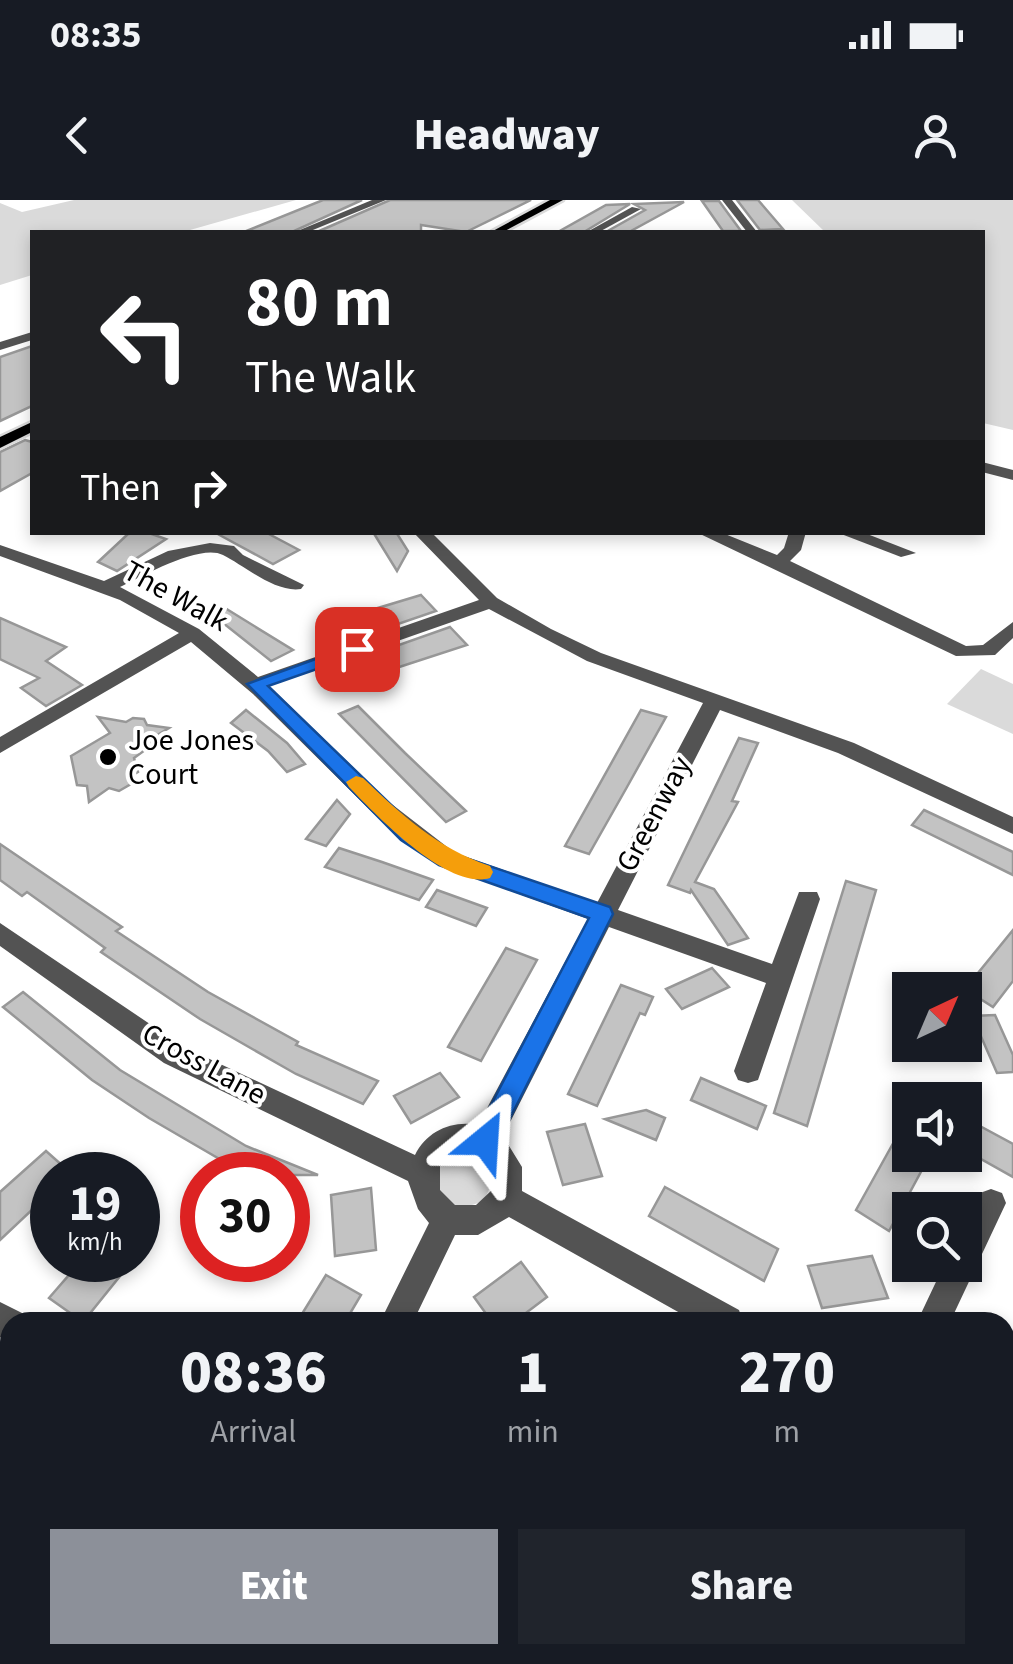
<!DOCTYPE html>
<html lang="en">
<head>
<meta charset="utf-8">
<style>
  :root { --surface:#171b24; --page:#20242c; --text:#f1f3f6; --muted:#9ea1a6; --accent:#8c9099 }
  body { margin:0; font-family:"Source Sans 3",sans-serif; background:var(--page); color:var(--text); height:100vh; display:flex; flex-direction:column; font-size:38px; white-space:nowrap }
  * { box-sizing:border-box; margin:0 }
  p { font-size:32px; color:var(--muted) }
  .icon { flex:none; width:55px; height:55px; fill:none; stroke:currentColor; stroke-width:2; stroke-linecap:round; stroke-linejoin:round }
  .map { position:relative; flex:1; overflow:hidden }
  .panel { position:absolute; left:0px; top:1112px; width:1015px; height:352px; display:flex; flex-direction:column; background:var(--surface); border-radius:30px 30px 0 0; box-shadow:0 5px 15px #0003 }
  .panel>* { flex:none }
  .hud { position:absolute; left:30px; top:30px; width:955px; height:305px; border-radius:0px; box-shadow:0 5px 15px #0003; background:#202124; color:#fff; overflow:hidden }
  .needle { width:65px; rotate:44deg }
  .controls { position:absolute; left:892px; top:772px; display:grid; gap:20px }
  .controls a { display:grid; place-items:center; width:90px; height:90px; border-radius:0px; background:var(--surface); box-shadow:0 5px 15px #0003; font-size:50px }
  .speed { position:absolute; left:30px; top:952px; display:flex; gap:20px; font-size:50px; font-weight:700; text-align:center }
  .speed>* { display:grid; place-content:center; width:130px; height:130px; border-radius:50%; background:var(--surface); box-shadow:0 5px 15px #0003; line-height:1 }
  .speed small { font-size:25px; font-weight:400 }
  .speed .limit { border:15px solid #d22; background:#fff; color:#111 }
  .pin { position:absolute; display:grid; place-items:center; width:85px; height:85px; color:#fff; margin:-42px; border-radius:20px; box-shadow:0 5px 15px #0006 }
  .me { position:absolute; width:110px; margin:-55px; rotate:27deg; stroke-linejoin:round; filter:drop-shadow(0 0 8px #0008) }
  .turn { display:flex; align-items:center; gap:35px; height:210px; padding:0 50px; font-size:45px }
  .turn .icon { width:130px; height:130px; stroke-width:2.5 }
  .turn b { display:block; font-size:70px; line-height:85px }
  .then { display:flex; align-items:center; height:95px; padding:0 50px; background:#0003; gap:20px; font-size:38px }
  .eta { display:flex; justify-content:space-evenly; align-items:center; height:170px; text-align:center }
  .eta b { font-size:60px; font-weight:800; line-height:70px }
  .button { display:flex; gap:20px; margin-top:auto; padding:20px 50px }
  .button a { flex:1; height:115px; border-radius:0px; background:var(--accent); color:#fff; font-size:40px; font-weight:800; line-height:115px; text-align:center }
  .button a+a { background:var(--page); color:var(--text) }
  .status { display:flex; justify-content:space-between; align-items:center; height:70px; padding:0 50px; background:var(--surface); direction:ltr }
  .status svg { height:28px; fill:currentColor }
  header { display:flex; justify-content:space-between; align-items:center; height:130px; padding:0 50px; background:var(--surface); font-size:45px; font-weight:800 }
  .map>svg:first-child { display:block }
</style>
</head>
<body>
<div class="status"><b>08:35</b><svg viewBox="0 0 49 12"><path d="M0 12V9h3v3zM5 12V6h3v6zM10 12V3h3v9zM15 12V0h3v12zM26 1h20v11H26zM47 4h2v5h-2z"/></svg></div>
<header><svg class="icon" aria-label="back" viewBox="0 0 24 24"><path d="M15 5l-7 7 7 7"/></svg>Headway<svg class="icon" aria-label="person" viewBox="0 0 24 24"><circle cx="12" cy="8" r="4"/><path d="M4 21q1-7 8-7t8 7"/></svg></header>
<div class="map">
<svg width="1013" height="1464" viewBox="0 0 1013 1464">
  <rect width="100%" height="100%" fill="#fff"/>
  <g fill="#dadada">
    <path d="M74 0H296L183 32H32V75L0 85V3L22 12Z"/>
    <path d="M792 0H1013V230L983 223 982 32H825Z"/>
    <path d="M981 469 1013 484V534L947 504Z"/>
    <path d="M466 952 483 959 493 980 484 1001 460 1009 440 1000 437 967 454 954Z"/>
    <path d="M10 1407V1455H274L289 1464H0V1422Z"/>
  </g>
  <g fill="#c3c3c3" stroke="#979797" stroke-width="2.5">
    <path d="M323 0H362L292 32H244Z"/>
    <path d="M390 0H531L466 32 421 25V32H317Z"/>
    <path d="M737 0H758L783 29 760 30Z"/>
    <path d="M702 1H719L741 31H723Z"/>
    <path d="M684 2 629 32H606L645 10 634 4Z"/>
    <path d="M630 4 584 32H558L606 5Z"/>
    <path d="M32 146V206L0 221V157Z"/>
    <path d="M25 240 32 242V273L0 291V252Z"/>
    <path d="M146 332 166 339 117 371 98 362 128 334Z"/>
    <path d="M214 332H265L299 350 273 364Z"/>
    <path d="M373 332H396L408 351 397 371Z"/>
    <path d="M421 395 436 411 363 436 348 417Z"/>
    <path d="M225 408 293 450 271 461 218 419Z"/>
    <path d="M0 418 66 447 46 461 82 485 46 506 21 488 39 478 0 459Z"/>
    <path d="M450 427 467 445 390 470 376 453Z"/>
    <path d="M358 506 405 553 466 611 446 622 339 514Z"/>
    <path d="M246 510 287 543 305 564 287 572 268 551 231 523Z"/>
    <path d="M641 510 666 517 627 587 589 654 565 646Z"/>
    <path d="M98 517 126 522 133 518 144 519 147 525 169 528 151 539 152 545 134 558 138 572 128 578 131 584 119 591 109 588 89 602 87 586 77 585 71 556 110 533Z"/>
    <path d="M739 538 758 543 732 601 738 602 695 682 714 689 748 738 728 745 691 690 690 693 668 685Z"/>
    <path d="M337 600 350 614 326 646 306 639Z"/>
    <path d="M924 610 1013 652V675L912 625Z"/>
    <path d="M0 644 122 727 116 731 208 792 298 842 296 845 378 881 363 904 296 874 200 819 101 752 105 748 27 692 22 696 0 680Z"/>
    <path d="M339 648 382 662 433 680 419 700 325 667Z"/>
    <path d="M846 681 876 690 807 926 774 913Z"/>
    <path d="M437 690 487 708 476 726 426 707Z"/>
    <path d="M1013 730V781L993 807 965 789Z"/>
    <path d="M506 748 537 760 481 861 448 847Z"/>
    <path d="M712 768 729 787 682 809 666 789Z"/>
    <path d="M621 785 653 797 645 815 640 813 597 906 568 894Z"/>
    <path d="M23 792 120 870 246 946 318 975H247L149 918 92 880 3 807Z"/>
    <path d="M995 815 1013 855V872L997 873 972 816Z"/>
    <path d="M440 873 459 897 411 923 394 896Z"/>
    <path d="M701 878 766 906 757 929 691 900Z"/>
    <path d="M646 910 665 918 656 940 605 919Z"/>
    <path d="M910 913V955H930L889 1031 856 1010Z"/>
    <path d="M965 918 1013 944V977L965 950Z"/>
    <path d="M585 924 602 976 563 985 547 932Z"/>
    <path d="M46 951 73 975H52V991L0 1040V992Z"/>
    <path d="M665 987 778 1049 764 1081 649 1016Z"/>
    <path d="M371 988 376 1050 335 1056 331 995Z"/>
    <path d="M872 1056 888 1098 822 1108 808 1066Z"/>
    <path d="M82 1060H133L83 1122 49 1098Z"/>
    <path d="M521 1062 547 1097 514 1122H492L474 1097Z"/>
    <path d="M326 1075 361 1095 345 1122H297Z"/>
  </g>
  <g fill="none" stroke-linecap="round" stroke-linejoin="round">
    <g stroke="#dbdbdb" stroke-width="5">
      <g id="major">
        <path d="M550 0H563L503 32H491Z"/>
        <path d="M32 222V232L0 248V237Z"/>
      </g>
    </g>
    <g fill="#535353" fill-rule="evenodd">
      <path d="M372 0H386L308 32H295Z"/>
      <path d="M722 0H732L757 32H747Z"/>
      <path d="M632 7 641 9 599 32H587Z"/>
      <path d="M32 132V140L0 150V142Z"/>
      <path d="M982 262 1013 270V280L982 272Z"/>
      <path d="M413 332H431L497 398 551 429 601 453 854 543 1013 617V634L838 553 720 510 618 710 772 764 799 692H817L820 699 758 880 748 883 738 880 734 871 766 783 609 727 503 936 522 967V991L739 1110 743 1122H696L509 1017 478 1035H455L413 1122H380L429 1023 418 1009 408 981 164 863 0 746V723L184 847 415 955C427 931 452 920 478 925L588 719 439 665 373 613 253 494 191 442 0 553V537L179 433 120 400 0 356V345L104 381 168 351 210 343 234 346 243 355 304 385 301 389C275 393 245 366 223 355 200 343 141 377 120 387L199 429 258 477 479 400ZM489 409 587 461 703 503 597 703 455 653 389 602 269 486ZM456 951H476L492 966V990L476 1005H455L440 990V966Z"/>
      <path d="M696 332H720L777 355 784 348 789 332H806L801 350 790 361 966 446 983 445 1013 422V438L995 455 956 456Z"/>
      <path d="M836 332H862L916 353 901 357Z"/>
      <path d="M991 989 1002 993 1006 1003 950 1122H917L944 1065H965V1023L980 993Z"/>
      <path d="M0 1102 22 1113 25 1122H10V1141L0 1137Z"/>
      <path d="M1005 1275 1013 1278V1316L1005 1313Z"/>
      <path d="M10 1319V1367L0 1371V1324Z"/>
      <path d="M211 1455H251L247 1464H207Z"/>
    </g>
    <use href="#major" fill="#000" fill-rule="evenodd"/>
  </g>
  <path fill="#1a73e8" stroke="#114b97" stroke-width="2.5" d="M357 444 366 449 363 453 268 486 416 629 454 654 610 707 613 714 494 950 485 953 476 950 472 941 589 718 439 665 401 640 247 484Z"/>
  <path fill="#f59e0b" d="M356 576 363 578C403 616 437 648 490 666L493 672 490 678C448 691 376 615 349 587L346 582Z"/>
  <circle fill="#000" stroke="#fff" stroke-width="4" cx="108" cy="557" r="10"/>
  <g text-anchor="middle" dominant-baseline="central" stroke-width="8" stroke-linejoin="round" paint-order="stroke">
    <g font-size="30" fill="#000" stroke="#fff">
      <text transform="translate(176 396) rotate(29)">The Walk</text>
      <text transform="translate(654 614) rotate(-62)">Greenway</text>
      <text transform="translate(204 864) rotate(29)">Cross Lane</text>
    </g>
    <g font-size="30" fill="#000" stroke="#fff" text-anchor="start">
      <text x="128" y="540">Joe Jones<tspan x="128" dy="34">Court</tspan></text>
    </g>
  </g>
</svg>
<div class="controls">
<a><svg class="needle" viewBox="-14 -14 28 28"><path d="M0-13l5 13h-10z" fill="#e53935"/><path d="M0 13l5-13h-10z" fill="#9ea1a6"/></svg></a>
<a><svg class="icon" aria-label="sound" viewBox="0 0 24 24"><path d="M4 9h4l5-4v14l-5-4H4zM17 9q2 3 0 6"/></svg></a>
<a><svg class="icon" aria-label="search" viewBox="0 0 24 24"><circle cx="10" cy="10" r="6"/><path d="M15 15l6 6"/></svg></a>
</div>
<div class="speed"><div>19<small>km/h</small></div><div class="limit">30</div></div>
<div class="pin" style="left:357px;top:449px;background:#d93025"><svg class="icon" aria-label="arrive" viewBox="0 0 24 24"><path d="M6 21V4h12l-3 4 3 4H6"/></svg></div>
<svg class="me" style="left:485px;top:941px" viewBox="-20 -20 40 40"><path d="M0-17L14 15 0 8-14 15z" fill="#1a73e8" stroke="#fff" stroke-width="4"/></svg>
<div class="hud">
<div class="turn"><svg class="icon" aria-label="left" viewBox="0 0 24 24"><path d="M17 20v-9H6M10 6l-5 5 5 5"/></svg><div><b>80 m</b>The Walk</div></div>
<div class="then">Then<svg class="icon" aria-label="right" viewBox="0 0 24 24"><path d="M7 20v-9h11M14 6l5 5-5 5"/></svg></div>
</div>
<section class="panel">
<div class="eta">
<div><b>08:36</b><p>Arrival</p></div>
<div><b>1</b><p>min</p></div>
<div><b>270</b><p>m</p></div>
</div>
<div class="button"><a>Exit</a><a>Share</a></div>
</section>
</div>
</body>
</html>
